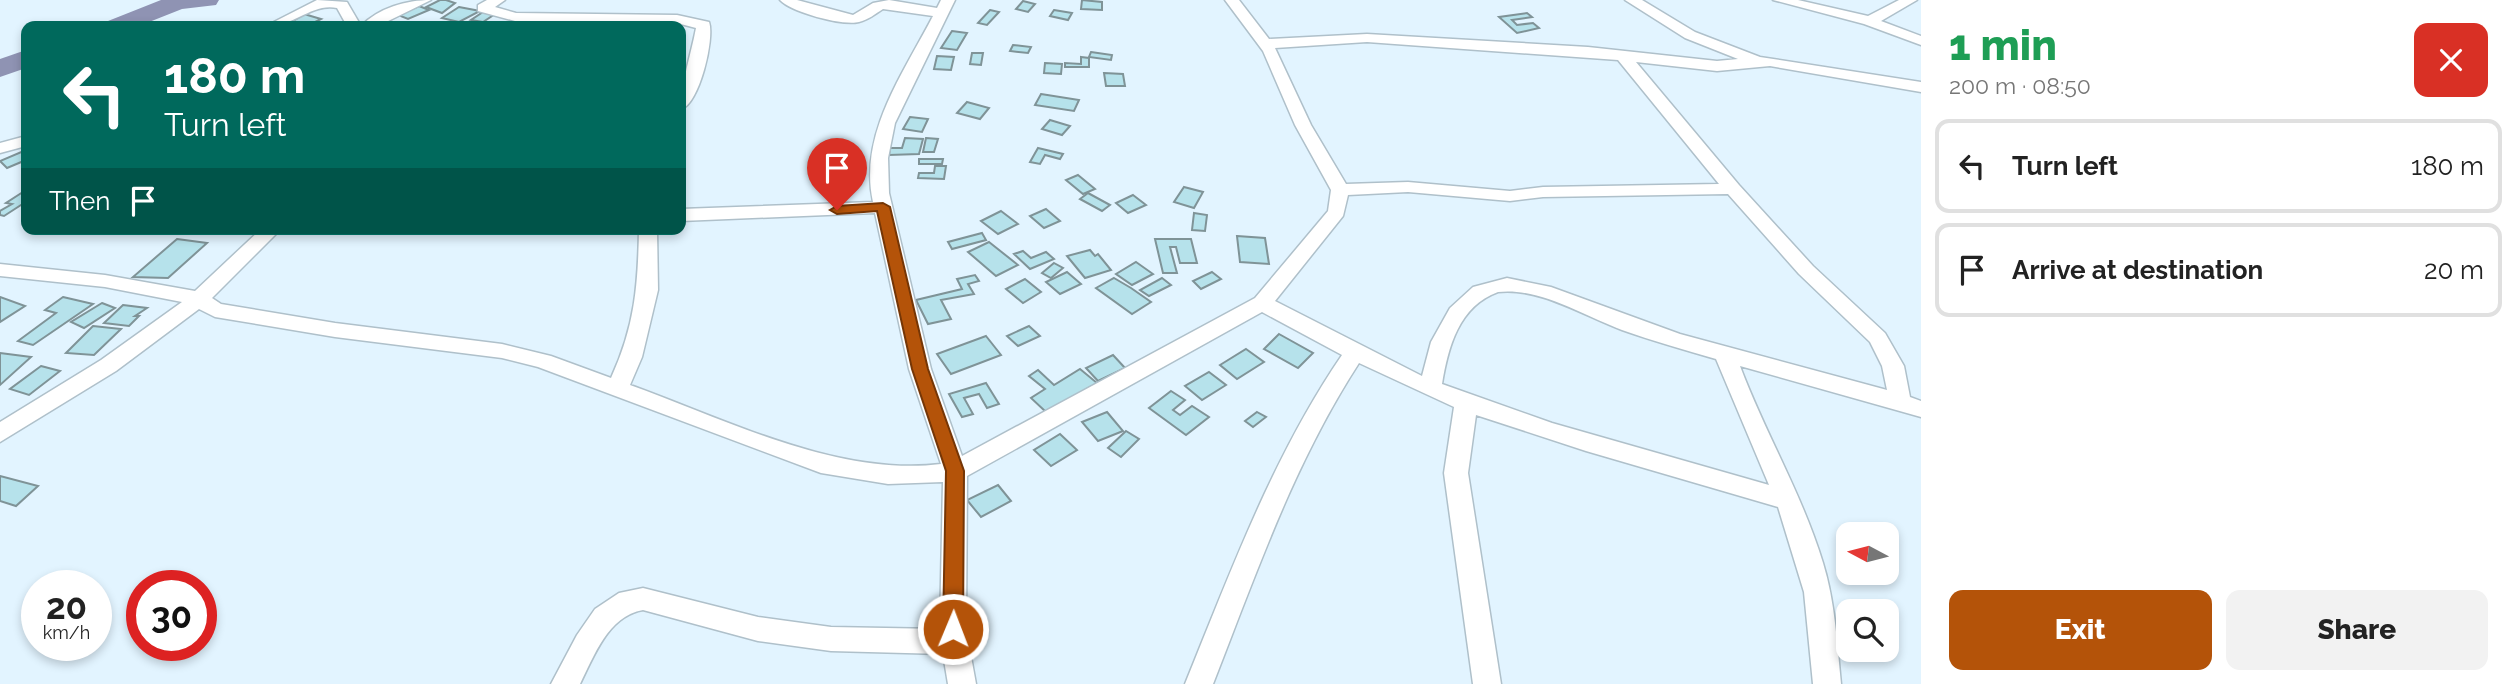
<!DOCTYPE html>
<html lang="en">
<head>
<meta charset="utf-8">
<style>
  :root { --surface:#fff; --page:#f2f2f2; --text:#222; --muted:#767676; --line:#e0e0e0; --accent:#b45309 }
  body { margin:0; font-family:Raleway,sans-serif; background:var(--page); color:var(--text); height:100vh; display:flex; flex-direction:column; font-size:26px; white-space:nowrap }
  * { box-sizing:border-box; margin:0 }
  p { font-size:23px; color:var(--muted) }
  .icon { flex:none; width:38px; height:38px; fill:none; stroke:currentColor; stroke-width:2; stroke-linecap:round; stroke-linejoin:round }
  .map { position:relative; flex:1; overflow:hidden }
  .details { display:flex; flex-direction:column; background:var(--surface); width:595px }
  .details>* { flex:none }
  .hud { position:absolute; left:21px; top:21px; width:665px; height:214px; border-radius:14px; box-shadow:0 4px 10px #0003; background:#00695c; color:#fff; overflow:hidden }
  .needle { width:46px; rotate:277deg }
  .controls { position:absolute; left:1836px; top:522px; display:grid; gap:14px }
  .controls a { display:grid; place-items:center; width:63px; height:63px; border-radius:14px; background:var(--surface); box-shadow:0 4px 10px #0003; font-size:35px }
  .speed { position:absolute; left:21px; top:570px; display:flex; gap:14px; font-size:35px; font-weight:700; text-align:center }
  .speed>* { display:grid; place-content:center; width:91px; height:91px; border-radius:50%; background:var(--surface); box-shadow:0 4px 10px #0003; line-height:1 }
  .speed small { font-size:18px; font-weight:400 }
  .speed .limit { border:10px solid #d22; background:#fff; color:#111 }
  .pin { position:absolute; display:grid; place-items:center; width:60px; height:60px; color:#fff; margin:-72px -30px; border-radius:50% 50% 50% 0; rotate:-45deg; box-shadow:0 0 7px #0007 }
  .pin .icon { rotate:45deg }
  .me { position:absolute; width:77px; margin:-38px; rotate:1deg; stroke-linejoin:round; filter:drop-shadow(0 0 5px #0008) }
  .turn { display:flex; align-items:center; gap:24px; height:147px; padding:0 28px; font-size:32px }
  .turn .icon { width:91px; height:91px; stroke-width:2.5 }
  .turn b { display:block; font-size:49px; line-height:60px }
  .then { display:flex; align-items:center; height:66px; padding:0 28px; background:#0003; gap:14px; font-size:26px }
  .round { display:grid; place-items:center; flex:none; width:74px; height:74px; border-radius:14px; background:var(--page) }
  .overview { display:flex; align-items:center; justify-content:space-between; height:119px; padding:0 28px }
  h1 { font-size:42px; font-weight:800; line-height:52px; color:#1e9e55 }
  .action { display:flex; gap:14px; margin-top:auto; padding:14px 28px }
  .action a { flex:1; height:80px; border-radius:14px; background:var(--accent); color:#fff; font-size:28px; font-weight:800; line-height:80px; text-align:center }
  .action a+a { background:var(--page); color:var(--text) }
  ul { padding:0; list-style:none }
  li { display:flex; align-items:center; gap:21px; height:94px; margin:0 14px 10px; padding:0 14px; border:4px solid var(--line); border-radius:14px }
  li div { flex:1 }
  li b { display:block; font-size:26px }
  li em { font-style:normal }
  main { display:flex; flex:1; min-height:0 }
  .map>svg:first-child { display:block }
</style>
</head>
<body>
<main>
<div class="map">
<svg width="1921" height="684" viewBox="0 0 1921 684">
  <rect width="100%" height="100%" fill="#e2f4ff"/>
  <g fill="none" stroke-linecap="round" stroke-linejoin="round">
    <g fill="#8f93b3" fill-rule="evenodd">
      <path d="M161 0H219L216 5 182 9 139 26H104L108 21Z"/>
      <path d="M26 50V68L0 77V59Z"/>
    </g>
  </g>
  <g fill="#b6e2eb" stroke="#7f9397" stroke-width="2">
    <path d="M440 0H446L455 3 442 13 426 7Z"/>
    <path d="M1082 0 1102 2V10L1081 9Z"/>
    <path d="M1023 1 1035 4 1028 12 1016 9Z"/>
    <path d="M419 6 429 10 408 19 398 15Z"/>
    <path d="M459 7 480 11 459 22 442 18Z"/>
    <path d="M990 10 999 12 987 25 978 23Z"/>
    <path d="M1054 10 1072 13 1068 20 1050 16Z"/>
    <path d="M483 12 495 14 483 22 471 20Z"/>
    <path d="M1527 13 1532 17 1512 20 1517 25 1533 23 1539 28 1517 33 1499 17Z"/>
    <path d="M304 14 321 19 317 21 321 23 314 26 287 25Z"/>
    <path d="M952 31 967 33 957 50 941 48Z"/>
    <path d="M1013 45 1031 47 1028 53 1010 51Z"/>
    <path d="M1091 52 1112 55 1111 60 1089 57Z"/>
    <path d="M972 53H983L981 65 970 64Z"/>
    <path d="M937 56 954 57 951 70 934 69Z"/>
    <path d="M1081 57 1089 58V67H1065V63L1081 64Z"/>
    <path d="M1045 63 1062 64 1061 74 1044 73Z"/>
    <path d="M1104 73 1123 74 1125 86H1106Z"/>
    <path d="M1041 94 1079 100 1074 111 1035 105Z"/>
    <path d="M967 102 989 108 980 119 957 113Z"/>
    <path d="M910 117 928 119 922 132 903 129Z"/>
    <path d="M1050 120 1070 126 1062 135 1042 129Z"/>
    <path d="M905 138 923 139 919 154 889 155 890 148H902Z"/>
    <path d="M926 138 938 139 934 152H923Z"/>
    <path d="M1038 148 1063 154 1060 159 1045 155 1040 164 1030 162Z"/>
    <path d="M26 150V160L7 168 0 161Z"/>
    <path d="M919 159H943L942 164H919Z"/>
    <path d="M935 166H946L944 179 918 178 919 173H934Z"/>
    <path d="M1078 175 1095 189 1083 194 1066 180Z"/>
    <path d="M1184 187 1203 192 1194 208 1174 202Z"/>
    <path d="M26 190V206L21 205 4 216 0 215V211L12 204 6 203Z"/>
    <path d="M1088 193 1110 205 1102 211 1080 199Z"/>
    <path d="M1133 195 1146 205 1128 213 1116 203Z"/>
    <path d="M1046 209 1060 221 1044 228 1030 216Z"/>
    <path d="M1001 211 1018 224 998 234 981 221Z"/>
    <path d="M1194 213 1207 215 1205 231 1192 230Z"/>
    <path d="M982 233 986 240 952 249 948 242Z"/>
    <path d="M1237 236 1265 238 1269 264 1240 262Z"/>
    <path d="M177 239 207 243 168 278 133 277Z"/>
    <path d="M1155 239H1191L1197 263H1180L1176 247H1170L1177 273H1163Z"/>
    <path d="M989 242 1018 265 996 276 968 252Z"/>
    <path d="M1090 250 1095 256 1098 254 1111 270 1085 278 1067 256Z"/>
    <path d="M1023 251 1031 258 1046 252 1054 259 1030 269 1014 254Z"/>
    <path d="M1136 262 1153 274 1132 285 1116 274Z"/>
    <path d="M1054 263 1063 268 1051 278 1042 273Z"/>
    <path d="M1067 272 1081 284 1060 294 1046 282Z"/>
    <path d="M1212 272 1221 279 1201 289 1193 281Z"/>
    <path d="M975 275 979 281 968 284 974 294 941 300 951 319 928 324 916 300 962 289 957 279Z"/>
    <path d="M1114 278 1131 288 1151 302 1132 314 1096 288Z"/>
    <path d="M1162 278 1171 285 1149 296 1140 290Z"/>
    <path d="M1025 279 1041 292 1023 303 1006 289Z"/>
    <path d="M0 297 25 306 0 322Z"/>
    <path d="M63 297 93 304 33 345 18 341 56 313 45 310Z"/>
    <path d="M102 303 115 308 84 328 71 322Z"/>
    <path d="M123 305 147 308 135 316H139L129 326 104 323Z"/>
    <path d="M93 326 121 329 94 355 66 353Z"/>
    <path d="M1029 326 1040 336 1018 346 1007 336Z"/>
    <path d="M1279 334 1313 353 1298 368 1264 349Z"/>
    <path d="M986 336 1001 355 951 374 937 354Z"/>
    <path d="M1246 349 1264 362 1237 379 1220 365Z"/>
    <path d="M0 353 31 357 0 385Z"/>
    <path d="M1113 355 1125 368 1098 381 1086 368Z"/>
    <path d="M41 366 60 371 29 395 10 389Z"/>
    <path d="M1080 369 1097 383 1046 412 1031 398 1045 389 1029 376 1038 370 1054 385Z"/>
    <path d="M1209 372 1226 385 1202 400 1185 386Z"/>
    <path d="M986 383 999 404 987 408 979 394 964 398 973 414 962 417 949 394Z"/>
    <path d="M1171 391 1185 400 1173 410 1180 415 1192 406 1209 417 1186 435 1149 408Z"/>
    <path d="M1107 412 1123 431 1098 441 1082 422Z"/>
    <path d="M1257 412 1266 417 1253 427 1245 421Z"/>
    <path d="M1126 431 1139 439 1121 457 1108 448Z"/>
    <path d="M1060 434 1077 450 1051 466 1034 450Z"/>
    <path d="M0 476 38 486 16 506 0 501Z"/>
    <path d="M998 485 1011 501 981 517 967 500Z"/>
  </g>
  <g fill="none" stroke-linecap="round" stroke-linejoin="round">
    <g stroke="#afc0ca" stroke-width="3">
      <g id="minor">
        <path d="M317 0 347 2 361 26C379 8 406 0 431 0L378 26H347L337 8C311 3 295 27 266 26Z"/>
        <path d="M487 0H505L495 7 516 13 677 15 709 22C715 38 699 105 681 109 681 82 691 55 696 28L677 23 515 21 478 11V5Z"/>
        <path d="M780 0H797L853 15 873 3 889 0 937 8 941 0H955L895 123 888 158 889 193 931 369 962 456 1255 298 1328 211 1331 190 1295 125 1263 51 1225 0H1239L1269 39 1367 34 1588 47 1717 61 1738 59 1685 38 1625 0H1642L1695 32 1760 57 1921 82V92L1770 66 1717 71 1636 62 1739 185 1813 266 1885 333 1904 366 1910 397 1921 401V417L1740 366C1765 433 1802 494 1823 563 1835 602 1837 643 1841 684H1813L1804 592 1778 507 1586 451 1476 415 1468 473 1501 684H1473L1444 473 1454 407 1359 363C1294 463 1256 574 1213 684H1185C1231 571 1273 456 1342 355L1262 312 967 476 966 629 976 684H948L943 654 831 651 758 641 643 610C608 616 594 656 580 684H551L577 635 595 609 619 593 643 588 758 617 831 627 940 629 943 482 888 484 821 473 538 367 502 358 335 337 215 317 199 309 116 371 0 442V422L101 360 182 302 105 287 0 276V264L105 275 195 291 261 229H281L212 298 221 304 335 323 502 344 551 356 611 378C635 326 638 285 639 229H657L658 290 642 357 630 385C725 419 838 477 941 464L909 369 875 213 681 221V209L873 202C858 135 904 72 933 16L883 9C875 14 868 20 859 22 842 26 791 12 780 0ZM1367 42 1618 60 1719 184 1543 187 1510 191 1408 182 1346 184 1311 125 1275 48ZM1408 192 1510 201 1543 197 1728 194 1799 274 1870 342 1882 366 1887 390 1680 334 1551 287 1507 278 1473 287 1450 308 1431 342 1422 376 1275 301 1343 216 1348 195ZM1498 292C1539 287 1584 316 1622 330 1653 341 1685 350 1716 359L1769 485 1552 423 1442 384C1448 347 1459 306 1498 292Z"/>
        <path d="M1773 0H1798L1868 16 1899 0H1917L1881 21 1921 36V45L1864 24Z"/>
        <path d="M26 136V146L0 153V143Z"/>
      </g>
    </g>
    <use href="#minor" fill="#fff" fill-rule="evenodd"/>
  </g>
  <path fill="#b45309" stroke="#753606" stroke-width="2" d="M883 203 890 207 928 369 964 471 963 629 960 636 953 639 946 636 943 629 946 471 912 369 877 211 837 214 830 210 837 206Z"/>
</svg>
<div class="controls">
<a><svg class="needle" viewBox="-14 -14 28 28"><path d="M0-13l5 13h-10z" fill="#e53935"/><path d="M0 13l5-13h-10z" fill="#767676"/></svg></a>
<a><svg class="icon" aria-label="search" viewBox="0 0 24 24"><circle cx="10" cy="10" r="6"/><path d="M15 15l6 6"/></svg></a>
</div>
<div class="speed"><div>20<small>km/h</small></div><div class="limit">30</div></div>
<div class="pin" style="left:837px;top:210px;background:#d93025"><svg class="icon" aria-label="arrive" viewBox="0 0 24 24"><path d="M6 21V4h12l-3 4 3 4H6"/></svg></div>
<svg class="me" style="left:953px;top:629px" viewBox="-20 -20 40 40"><circle r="17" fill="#b45309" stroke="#fff" stroke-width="3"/><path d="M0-11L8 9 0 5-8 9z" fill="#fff"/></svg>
<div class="hud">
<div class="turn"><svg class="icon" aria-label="left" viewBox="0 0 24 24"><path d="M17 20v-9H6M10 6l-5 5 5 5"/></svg><div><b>180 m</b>Turn left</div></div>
<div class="then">Then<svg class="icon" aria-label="arrive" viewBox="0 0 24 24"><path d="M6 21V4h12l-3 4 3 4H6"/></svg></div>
</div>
</div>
<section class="details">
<div class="overview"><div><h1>1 min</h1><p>200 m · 08:50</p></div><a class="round" style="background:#d93025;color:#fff"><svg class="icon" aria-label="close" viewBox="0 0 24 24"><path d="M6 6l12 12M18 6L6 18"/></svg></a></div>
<ul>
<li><svg class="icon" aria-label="left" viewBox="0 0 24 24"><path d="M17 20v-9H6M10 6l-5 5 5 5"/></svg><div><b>Turn left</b></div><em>180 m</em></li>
<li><svg class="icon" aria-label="arrive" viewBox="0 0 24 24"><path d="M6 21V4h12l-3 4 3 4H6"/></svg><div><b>Arrive at destination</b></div><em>20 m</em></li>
</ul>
<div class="action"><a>Exit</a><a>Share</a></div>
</section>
</main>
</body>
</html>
